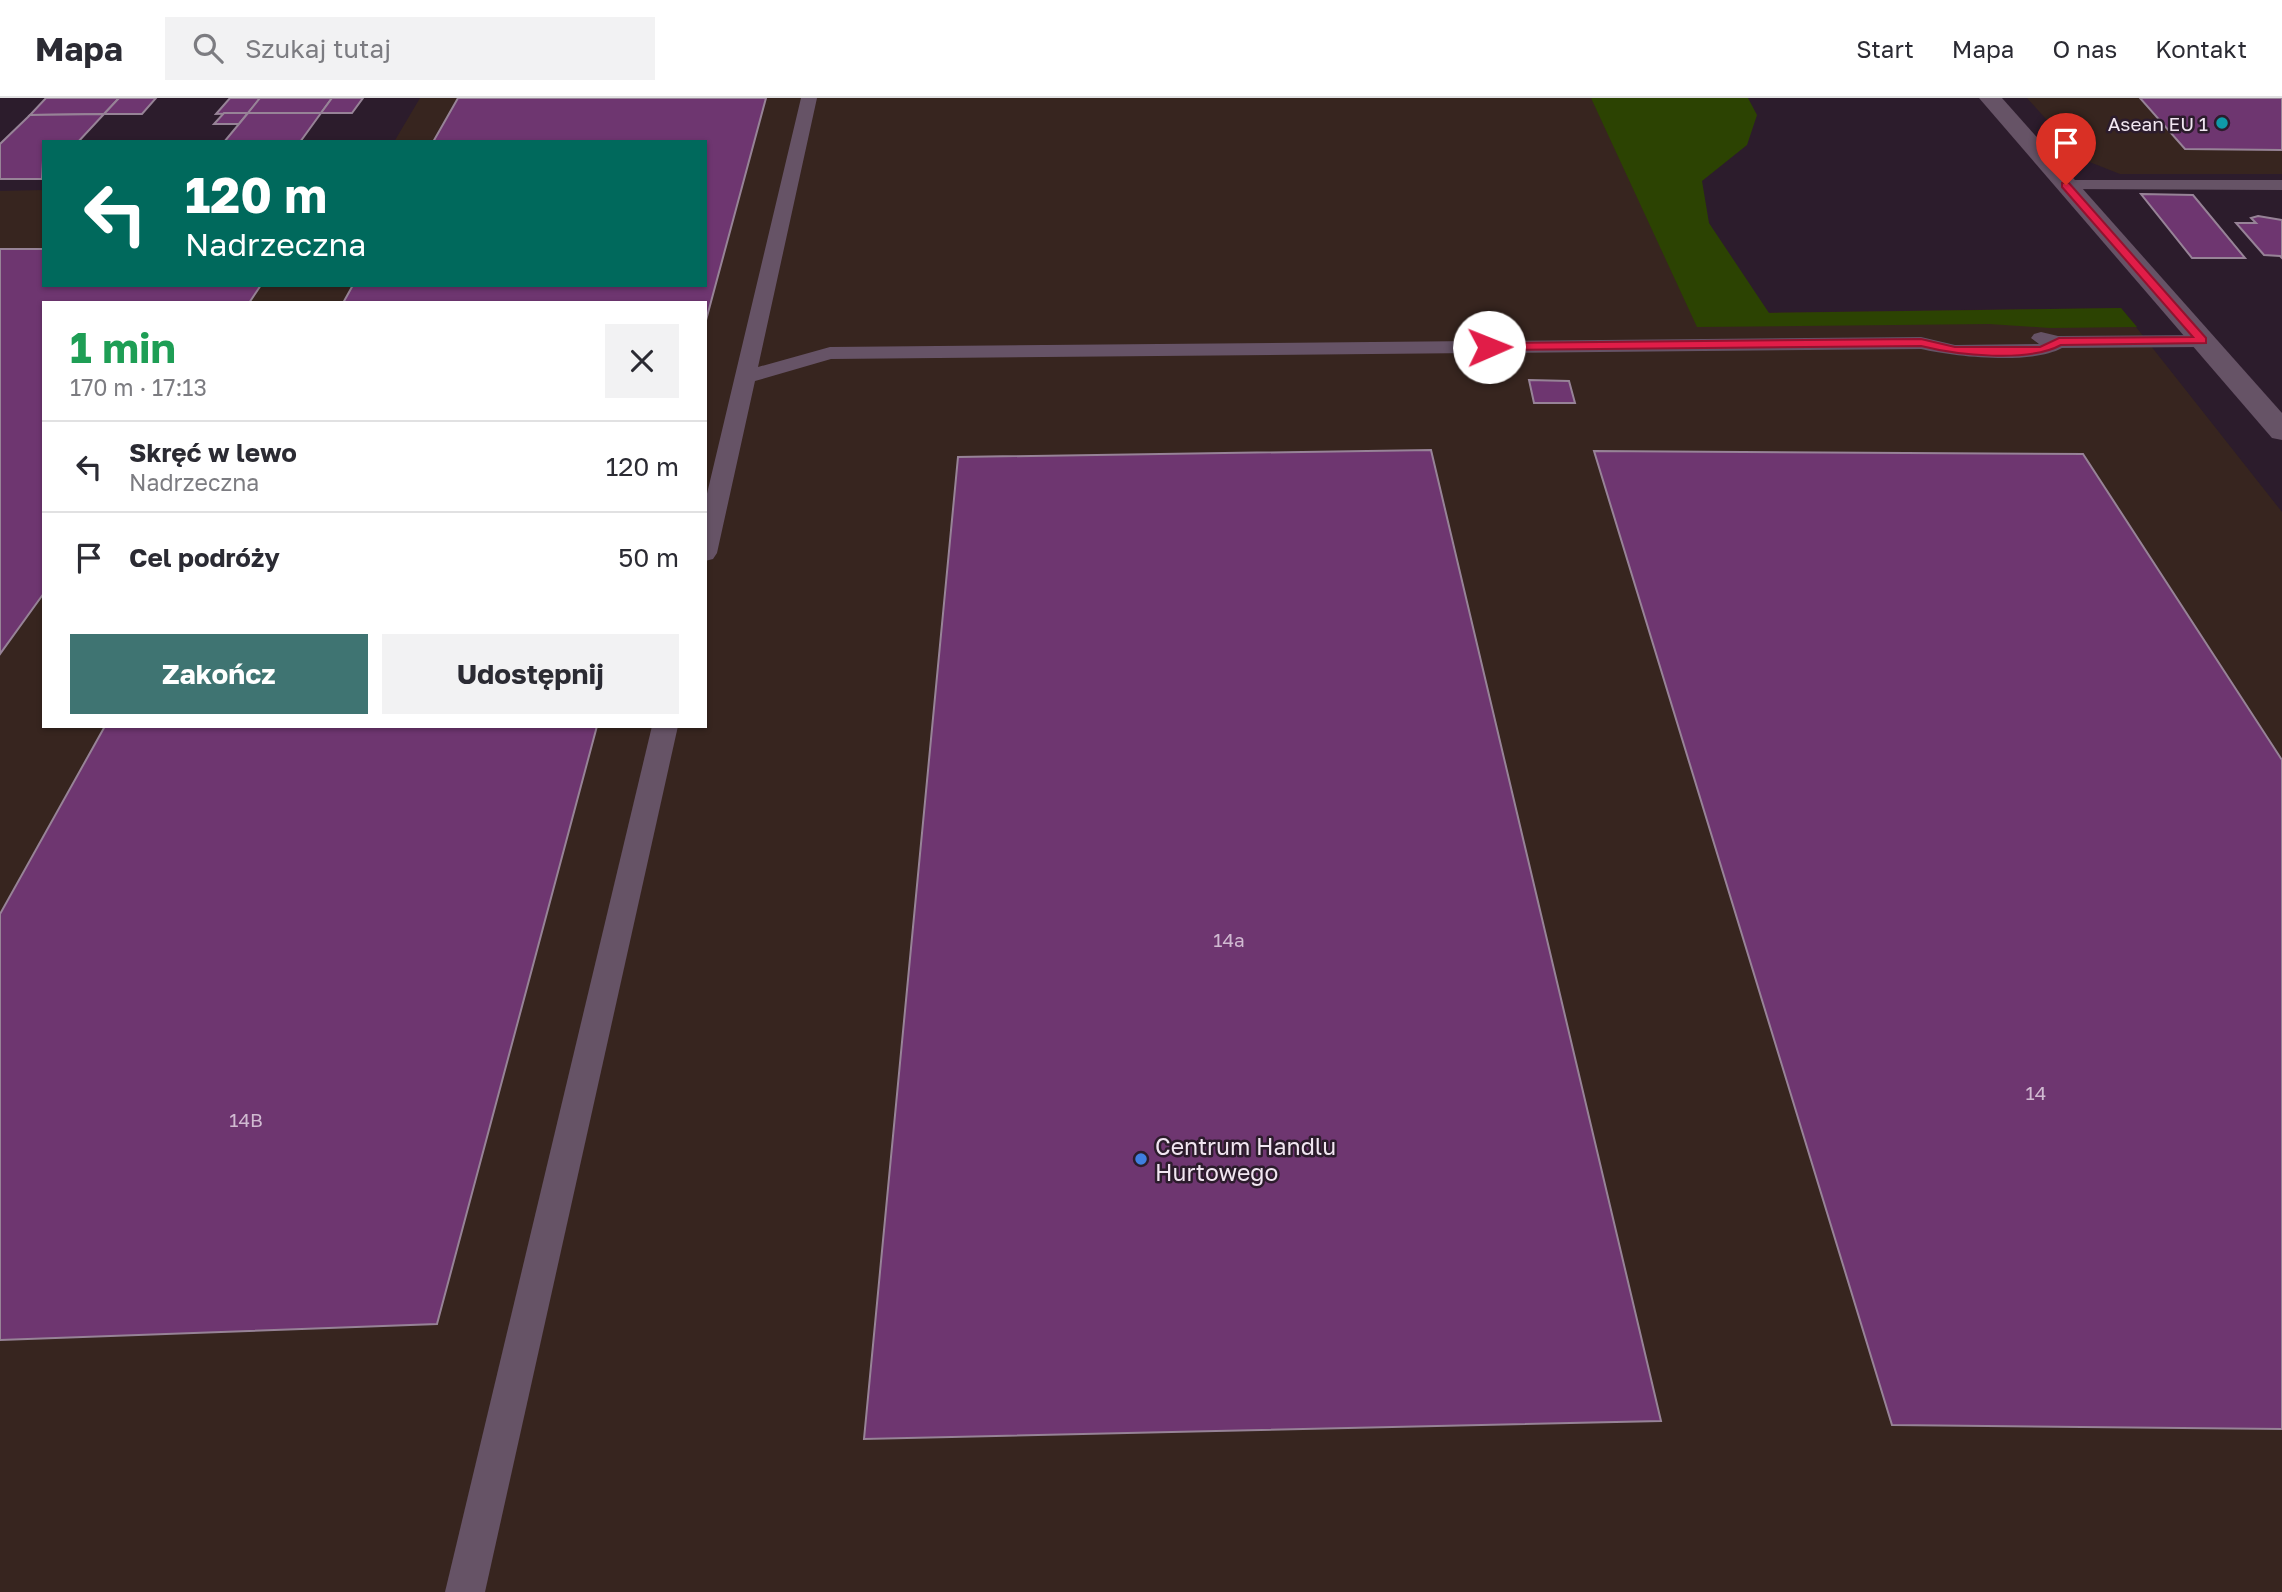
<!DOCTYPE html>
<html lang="pl">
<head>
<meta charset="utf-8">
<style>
  :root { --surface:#fff; --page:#f2f2f3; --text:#2b2b33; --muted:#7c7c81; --line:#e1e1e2; --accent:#3f7472 }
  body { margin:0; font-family:"Golos Text",sans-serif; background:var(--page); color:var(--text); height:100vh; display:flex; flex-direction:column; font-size:26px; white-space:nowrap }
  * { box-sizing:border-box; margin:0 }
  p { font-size:23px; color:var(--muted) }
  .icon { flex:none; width:38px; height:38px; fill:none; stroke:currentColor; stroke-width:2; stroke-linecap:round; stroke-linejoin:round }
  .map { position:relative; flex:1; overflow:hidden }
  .panel { position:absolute; left:42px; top:203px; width:665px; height:427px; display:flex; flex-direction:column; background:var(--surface); border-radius:0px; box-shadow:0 2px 5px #0004 }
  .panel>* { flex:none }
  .banner { position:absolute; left:42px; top:42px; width:665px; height:147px; border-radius:0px; box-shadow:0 2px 5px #0004; background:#00695c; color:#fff; overflow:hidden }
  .pin { position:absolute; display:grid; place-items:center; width:60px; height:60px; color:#fff; margin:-72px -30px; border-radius:50% 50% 50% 0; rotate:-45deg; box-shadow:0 0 7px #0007 }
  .pin .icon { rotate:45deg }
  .me { position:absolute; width:77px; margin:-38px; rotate:89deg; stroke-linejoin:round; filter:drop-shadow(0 0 5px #0008) }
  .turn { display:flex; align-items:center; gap:24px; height:147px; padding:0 28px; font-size:32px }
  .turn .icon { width:91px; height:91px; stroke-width:2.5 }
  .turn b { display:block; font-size:49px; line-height:60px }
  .round { display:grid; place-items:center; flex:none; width:74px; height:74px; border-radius:0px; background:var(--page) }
  .summary { display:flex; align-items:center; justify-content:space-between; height:119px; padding:0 28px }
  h1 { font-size:42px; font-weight:700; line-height:52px; color:#1e9e55 }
  .cta { display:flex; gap:14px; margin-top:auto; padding:14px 28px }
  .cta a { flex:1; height:80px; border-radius:0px; background:var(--accent); color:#fff; font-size:28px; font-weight:700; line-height:80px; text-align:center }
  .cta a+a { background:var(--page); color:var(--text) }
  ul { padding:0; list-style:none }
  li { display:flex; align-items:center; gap:21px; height:91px; padding:0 28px; border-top:2px solid var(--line) }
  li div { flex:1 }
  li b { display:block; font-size:26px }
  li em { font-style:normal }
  header { display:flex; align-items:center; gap:42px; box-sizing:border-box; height:98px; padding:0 35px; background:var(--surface); border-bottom:2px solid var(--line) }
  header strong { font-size:33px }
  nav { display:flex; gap:38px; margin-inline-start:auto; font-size:24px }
  .search { width:490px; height:63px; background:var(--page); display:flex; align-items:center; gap:18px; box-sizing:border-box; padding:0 24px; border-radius:0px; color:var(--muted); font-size:26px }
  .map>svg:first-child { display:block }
</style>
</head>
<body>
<header>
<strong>Mapa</strong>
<div class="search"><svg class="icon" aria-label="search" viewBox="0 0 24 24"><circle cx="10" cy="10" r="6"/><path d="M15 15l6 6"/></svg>Szukaj tutaj</div>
<nav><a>Start</a><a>Mapa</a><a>O nas</a><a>Kontakt</a></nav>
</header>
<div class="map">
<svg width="2282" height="1494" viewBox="0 0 2282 1494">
  <rect width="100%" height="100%" fill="#2c1c2c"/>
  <g fill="#37251f" fill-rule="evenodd">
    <path d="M420 0H1622L1734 215 2121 210 2282 414V1494H0V93L44 92V187H705V44H394ZM44 205H705V628H44Z"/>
    <path d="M2027 0H2282V76H2120L2082 61Z"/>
  </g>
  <path fill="#2c4302" d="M1591 0H1748L1757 17 1747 47 1702 83 1709 125 1769 215 2121 210 2137 229 2050 230 1989 226 1697 229Z"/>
  <g fill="#6e3670" stroke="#978397" stroke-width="2">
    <path d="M46 0H119L104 16 30 17Z"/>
    <path d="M119 0H156L142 16H104Z"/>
    <path d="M230 0H260L248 15 216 16Z"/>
    <path d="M260 0H332L321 15H248Z"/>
    <path d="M332 0H363L352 15H321Z"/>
    <path d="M458 0H766L705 226V205H343L353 187H705V44H433Z"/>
    <path d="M2140 0H2282V52L2185 51Z"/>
    <path d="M224 15H248L239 26H214Z"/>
    <path d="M248 15H321L300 44H224Z"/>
    <path d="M104 16 78 44H44L42 81H0V46L30 17Z"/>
    <path d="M2141 96 2193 97 2245 160H2192Z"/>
    <path d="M2258 118 2282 122V160L2280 158 2264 157 2236 125H2256L2251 120Z"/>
    <path d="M0 151H44V187H261L249 205H44V495L0 556Z"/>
    <path d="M1529 282 1569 283 1575 305H1534Z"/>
    <path d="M1431 352 1661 1323 864 1341 958 359Z"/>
    <path d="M1594 353 2083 356 2282 662V1331L1892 1327Z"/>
    <path d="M105 628H597L437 1226 0 1242V816Z"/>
  </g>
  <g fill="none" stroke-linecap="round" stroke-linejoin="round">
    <g fill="#665366" fill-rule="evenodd">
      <path d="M801 0H817L758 269 830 249 1921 239 1955 247 2039 246 2031 240 2034 236 2041 234 2058 238 2202 237 2209 239 2212 243 2209 247 2202 249 2062 250C2031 267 1956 259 1921 251L831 261 755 283 717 455 713 461 705 463V404Z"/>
      <path d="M2066 82H2282V92L2060 91 2057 87 2060 83Z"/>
      <path d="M652 628H678L485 1494H445Z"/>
    </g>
    <path fill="#665366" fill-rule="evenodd" d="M1979 0H2002L2282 315V342L2272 340Z"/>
  </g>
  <path fill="#e11d48" stroke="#92132f" stroke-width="2" d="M2062 85H2069L2206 240V245L2061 247C2028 265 1957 257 1921 248L1489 252 1483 249 1489 245 1921 241 1955 249H2040L2059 240 2193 239 2062 89Z"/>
  <circle fill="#0f9aa8" stroke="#2c1c2c" stroke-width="2.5" cx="2222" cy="25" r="7"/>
  <circle fill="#3f7fe0" stroke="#2c1c2c" stroke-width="2.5" cx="1141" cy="1061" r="7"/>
  <g text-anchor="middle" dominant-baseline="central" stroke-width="5" stroke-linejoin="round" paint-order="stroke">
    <g font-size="19" fill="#f1e6f1" stroke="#2c1c2c" text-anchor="end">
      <text x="2208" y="25">Asean EU 1</text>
    </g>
    <g font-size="19" fill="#d0bad1">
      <text x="1229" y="841">14a</text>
      <text x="2036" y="994">14</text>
      <text x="246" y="1021">14B</text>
    </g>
    <g font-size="23" fill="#f1e6f1" stroke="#2c1c2c" text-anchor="start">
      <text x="1155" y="1048">Centrum Handlu<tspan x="1155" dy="26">Hurtowego</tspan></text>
    </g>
  </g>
</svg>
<div class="pin" style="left:2066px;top:87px;background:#d93025"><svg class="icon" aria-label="arrive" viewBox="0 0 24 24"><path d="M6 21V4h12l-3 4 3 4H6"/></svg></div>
<svg class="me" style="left:1489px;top:249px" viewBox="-20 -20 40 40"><circle r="19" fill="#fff"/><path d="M0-13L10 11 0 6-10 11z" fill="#e11d48"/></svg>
<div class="banner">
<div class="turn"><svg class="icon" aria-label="left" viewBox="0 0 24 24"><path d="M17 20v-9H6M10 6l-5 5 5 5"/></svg><div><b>120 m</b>Nadrzeczna</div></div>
</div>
<section class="panel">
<div class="summary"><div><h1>1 min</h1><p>170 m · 17:13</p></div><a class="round"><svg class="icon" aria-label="close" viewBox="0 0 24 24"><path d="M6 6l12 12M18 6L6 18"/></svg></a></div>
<ul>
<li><svg class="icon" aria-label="left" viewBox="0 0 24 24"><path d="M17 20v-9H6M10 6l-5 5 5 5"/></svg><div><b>Skręć w lewo</b><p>Nadrzeczna</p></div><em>120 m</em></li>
<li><svg class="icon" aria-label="arrive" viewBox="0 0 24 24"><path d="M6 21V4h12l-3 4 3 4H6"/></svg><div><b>Cel podróży</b></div><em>50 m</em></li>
</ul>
<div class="cta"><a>Zakończ</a><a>Udostępnij</a></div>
</section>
</div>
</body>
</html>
